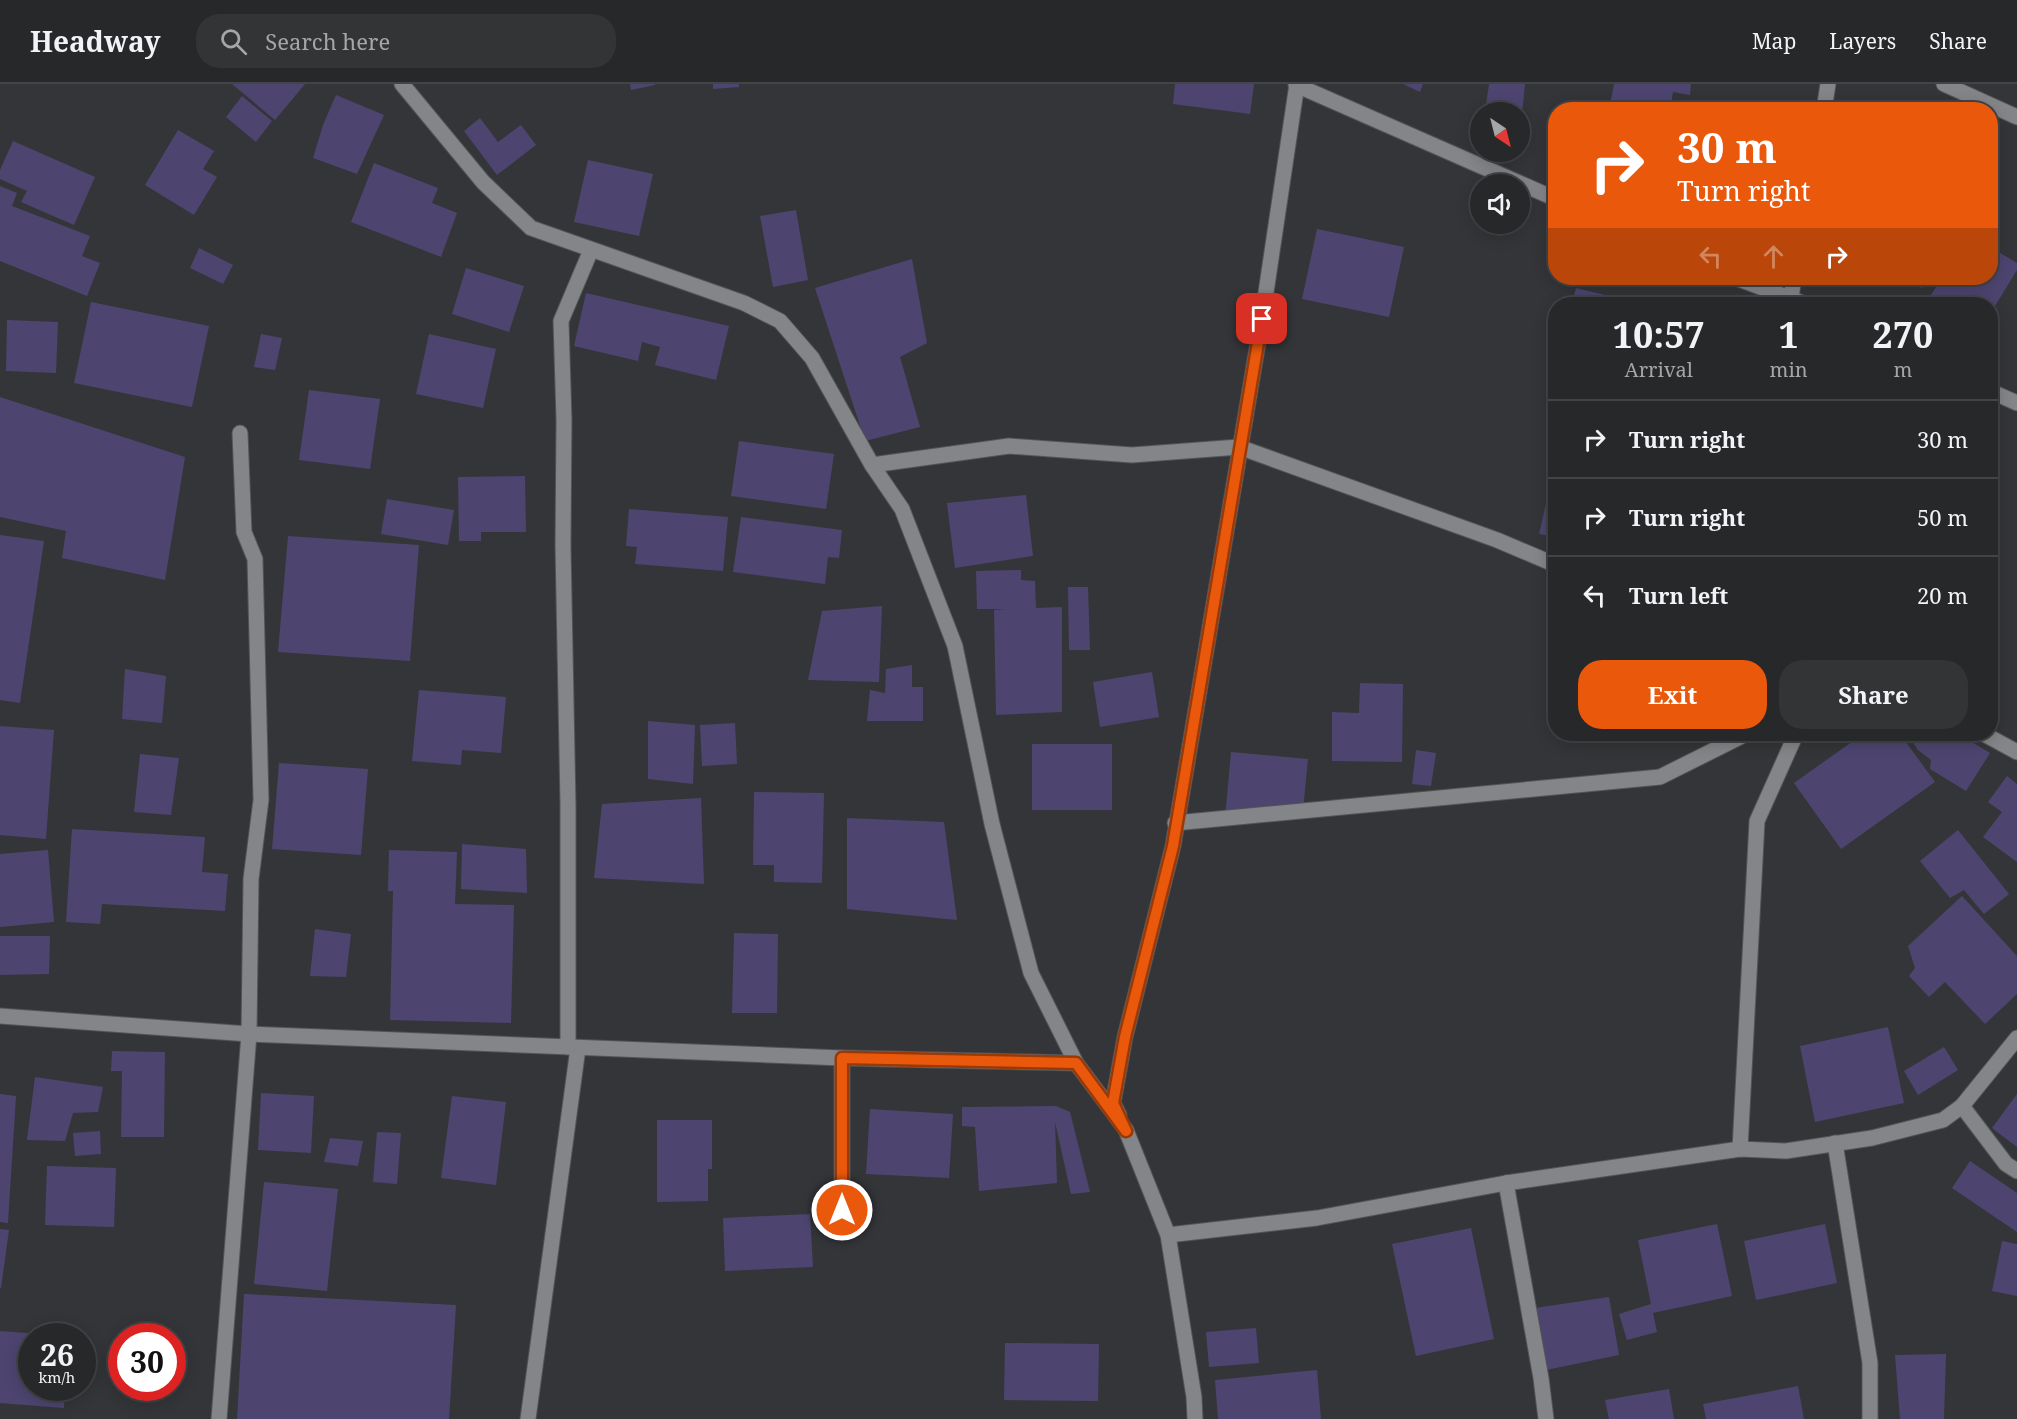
<!DOCTYPE html>
<html lang="en">
<head>
<meta charset="utf-8">
<style>
  :root { --surface:#27282a; --page:#333436; --text:#f1f3f6; --muted:#a4a6a8; --line:#434447; --accent:#ea580c }
  body { margin:0; font-family:"Noto Serif",serif; background:var(--page); color:var(--text); height:100vh; display:flex; flex-direction:column; font-size:22px; white-space:nowrap }
  * { box-sizing:border-box; margin:0 }
  p { font-size:20px; color:var(--muted) }
  .icon { flex:none; width:33px; height:33px; fill:none; stroke:currentColor; stroke-width:2; stroke-linecap:round; stroke-linejoin:round }
  .map { position:relative; flex:1; overflow:hidden }
  .side { position:absolute; left:1548px; top:213px; width:450px; height:444px; display:flex; flex-direction:column; background:var(--surface); border-radius:24px; box-shadow:0 3px 15px #0003,0 0 0 2px var(--line) }
  .side>* { flex:none }
  .guide { position:absolute; left:1548px; top:18px; width:450px; height:183px; border-radius:24px; box-shadow:0 3px 15px #0003,0 0 0 2px var(--line); background:#ea580c; color:#fff; overflow:hidden }
  .needle { width:39px; rotate:145deg }
  .tools { position:absolute; left:1470px; top:18px; display:grid; gap:12px }
  .tools a { display:grid; place-items:center; width:60px; height:60px; border-radius:50%; background:var(--surface); box-shadow:0 3px 15px #0003,0 0 0 2px var(--line); font-size:30px }
  .speed { position:absolute; left:18px; top:1239px; display:flex; gap:12px; font-size:30px; font-weight:700; text-align:center }
  .speed>* { display:grid; place-content:center; width:78px; height:78px; border-radius:50%; background:var(--surface); box-shadow:0 3px 15px #0003,0 0 0 2px var(--line); line-height:1 }
  .speed small { font-size:15px; font-weight:400 }
  .speed .limit { border:9px solid #d22; background:#fff; color:#111 }
  .pin { position:absolute; display:grid; place-items:center; width:51px; height:51px; color:#fff; margin:-26px; border-radius:12px; box-shadow:0 3px 9px #0006 }
  .me { position:absolute; width:66px; margin:-33px; rotate:0deg; stroke-linejoin:round; filter:drop-shadow(0 0 4px #0008) }
  .turn { display:flex; align-items:center; gap:21px; height:126px; padding:0 30px; font-size:27px }
  .turn .icon { width:78px; height:78px; stroke-width:2.5 }
  .turn b { display:block; font-size:42px; line-height:51px }
  .lanes { display:flex; align-items:center; height:57px; padding:0 30px; background:#0003; justify-content:center; gap:30px; direction:ltr }
  .lanes .off { opacity:.35 }
  .eta { display:flex; justify-content:space-evenly; align-items:center; height:102px; text-align:center }
  .eta b { font-size:36px; font-weight:700; line-height:42px }
  .button { display:flex; gap:12px; margin-top:auto; padding:12px 30px }
  .button a { flex:1; height:69px; border-radius:24px; background:var(--accent); color:#fff; font-size:24px; font-weight:700; line-height:69px; text-align:center }
  .button a+a { background:var(--page); color:var(--text) }
  ul { padding:0; list-style:none }
  li { display:flex; align-items:center; gap:18px; height:78px; padding:0 30px; border-top:2px solid var(--line) }
  li div { flex:1 }
  li b { display:block; font-size:22px }
  li em { font-style:normal }
  header { display:flex; align-items:center; gap:36px; box-sizing:border-box; height:84px; padding:0 30px; background:var(--surface); border-bottom:2px solid var(--line) }
  header strong { font-size:28px }
  nav { display:flex; gap:33px; margin-inline-start:auto; font-size:21px }
  .search { width:420px; height:54px; background:var(--page); display:flex; align-items:center; gap:15px; box-sizing:border-box; padding:0 21px; border-radius:24px; color:var(--muted); font-size:22px }
  .map>svg:first-child { display:block }
</style>
</head>
<body>
<header>
<strong>Headway</strong>
<div class="search"><svg class="icon" aria-label="search" viewBox="0 0 24 24"><circle cx="10" cy="10" r="6"/><path d="M15 15l6 6"/></svg>Search here</div>
<nav><a>Map</a><a>Layers</a><a>Share</a></nav>
</header>
<div class="map">
<svg width="2017" height="1335" viewBox="0 0 2017 1335">
  <rect width="100%" height="100%" fill="#343538"/>
  <g fill="#4d4570">
    <path d="M232 0H305L275 36Z"/>
    <path d="M630 0H655V1L631 6Z"/>
    <path d="M713 0H739V3L713 5Z"/>
    <path d="M1175 0H1254L1250 30 1173 20Z"/>
    <path d="M1403 0H1423L1420 8Z"/>
    <path d="M1489 0H1525L1522 30 1520 28H1485Z"/>
    <path d="M1614 0H1691L1690 11 1673 8 1670 26H1609Z"/>
    <path d="M336 11 384 31 357 90 313 74 323 41Z"/>
    <path d="M242 12 272 37 256 58 226 33Z"/>
    <path d="M480 34 498 58 521 41 536 61 497 91 464 47Z"/>
    <path d="M178 46 214 67 203 85 217 93 194 131 145 101Z"/>
    <path d="M13 57 95 93 74 141 21 118 27 107 0 95V86Z"/>
    <path d="M588 76 653 90 639 152 574 138Z"/>
    <path d="M374 79 438 104 432 119 457 129 441 173 351 138Z"/>
    <path d="M0 102 17 109 12 122 90 152 82 172 100 179 87 212 0 177Z"/>
    <path d="M796 126 808 196 773 203 760 132Z"/>
    <path d="M1317 145 1404 163 1389 233 1302 215Z"/>
    <path d="M1990 163 2017 179V186L1990 230V220H1925L1942 194H1990Z"/>
    <path d="M199 164 233 181 223 200 190 184Z"/>
    <path d="M912 175 927 259 900 273 920 343 865 357 815 204Z"/>
    <path d="M466 184 524 202 509 248 452 230Z"/>
    <path d="M1898 194H1927L1922 204Z"/>
    <path d="M1576 204 1642 220H1572Z"/>
    <path d="M586 209 729 242 716 296 655 281 660 263 642 258 638 277 574 262Z"/>
    <path d="M91 218 209 242 192 323 74 299Z"/>
    <path d="M7 236 58 238 56 289 6 287Z"/>
    <path d="M261 250 282 254 275 286 254 283Z"/>
    <path d="M429 250 496 265 483 324 416 310Z"/>
    <path d="M309 306 380 315 370 385 299 376Z"/>
    <path d="M0 313 185 373 165 496 62 474 66 447 0 433Z"/>
    <path d="M739 357 834 370 826 425 731 412Z"/>
    <path d="M1556 377V453L1539 450Z"/>
    <path d="M525 392 526 448H481V457H459L458 393Z"/>
    <path d="M1026 411 1033 472 955 484 947 419Z"/>
    <path d="M387 415 454 426 448 461 381 450Z"/>
    <path d="M629 425 728 433 723 487 635 480 637 463 626 462Z"/>
    <path d="M741 433 842 446 839 474 828 473 825 500 733 488Z"/>
    <path d="M0 451 44 457 20 619 0 616Z"/>
    <path d="M288 452 419 461 410 577 278 568Z"/>
    <path d="M1021 486V496L1035 497 1036 524 1062 523V628L996 631 994 526 1006 525H977L976 487Z"/>
    <path d="M1068 503H1088L1090 566H1069Z"/>
    <path d="M882 522 879 598 808 596 822 527Z"/>
    <path d="M912 581V603H923V637H867L870 606 885 609 886 585Z"/>
    <path d="M125 585 166 592 162 639 122 635Z"/>
    <path d="M1152 588 1159 633 1100 643 1093 598Z"/>
    <path d="M1360 599 1403 600 1402 678 1332 677V628L1359 629Z"/>
    <path d="M419 606 506 613 501 669 462 666 461 681 412 677Z"/>
    <path d="M648 637 695 641 693 700 648 695Z"/>
    <path d="M735 639 737 680 702 682 700 641Z"/>
    <path d="M0 642 54 646 46 755 0 751Z"/>
    <path d="M1636 650H1673L1672 657Z"/>
    <path d="M1863 650H1900L1935 698 1841 765 1794 699Z"/>
    <path d="M1907 650H1959L1990 669 1966 707 1930 685 1931 676 1918 666Z"/>
    <rect x="1032" y="660" width="80" height="66"/>
    <path d="M1416 666 1436 669 1431 702 1412 700Z"/>
    <path d="M1231 668 1308 675 1303 726 1225 734Z"/>
    <path d="M140 670 179 674 171 731 134 728Z"/>
    <path d="M279 679 368 685 361 771 272 765Z"/>
    <path d="M2007 692 2017 700V778L1983 753 2002 728 1988 718Z"/>
    <path d="M754 708 824 709 822 799 774 798V781H753Z"/>
    <path d="M701 714 704 800 594 794 602 720Z"/>
    <path d="M847 734 944 738 957 836 847 825Z"/>
    <path d="M72 745 205 753 202 788 228 790 225 827 102 820 100 840 66 838Z"/>
    <path d="M1958 746 2009 810 1984 830 1964 806 1950 814 1920 777Z"/>
    <path d="M462 760 526 765 527 809 461 805Z"/>
    <path d="M48 766 54 838 0 843V770Z"/>
    <path d="M389 766 457 768 455 820 514 821 511 939 390 936 393 807H388Z"/>
    <path d="M1962 812 2017 872V910L1985 940 1945 898 1929 913 1909 892 1915 884 1908 862Z"/>
    <path d="M315 845 351 850 346 893 310 892Z"/>
    <path d="M734 849 778 850 777 929H732Z"/>
    <path d="M0 852H50L49 890 0 891Z"/>
    <path d="M1888 943 1904 1019 1815 1038 1800 962Z"/>
    <path d="M1944 963 1958 986 1918 1011 1904 987Z"/>
    <path d="M112 967 165 968 164 1053H121L122 987H111Z"/>
    <path d="M35 993 103 1003 98 1028 73 1029 65 1057 27 1056Z"/>
    <path d="M261 1009 314 1012 311 1069 258 1066Z"/>
    <path d="M0 1010 16 1012 8 1139 0 1138Z"/>
    <path d="M2017 1010V1063L1992 1044Z"/>
    <path d="M452 1012 506 1018 496 1101 441 1094Z"/>
    <path d="M1056 1022 1070 1028 1090 1108 1071 1110 1055 1038 1057 1099 979 1107 975 1043 962 1042V1023Z"/>
    <path d="M870 1025 953 1030 949 1094 866 1090Z"/>
    <path d="M657 1036H712V1085H708V1117L657 1118Z"/>
    <path d="M100 1047 101 1070 75 1072 73 1049Z"/>
    <path d="M377 1048 401 1049 397 1100 373 1098Z"/>
    <path d="M330 1054 363 1057 358 1082 324 1078Z"/>
    <path d="M1970 1077 2017 1109V1148L1952 1104Z"/>
    <path d="M47 1082 116 1084 114 1143 45 1141Z"/>
    <path d="M264 1098 338 1105 327 1207 254 1200Z"/>
    <path d="M810 1130 813 1183 725 1187 723 1134Z"/>
    <path d="M1717 1140 1732 1212 1653 1229 1657 1248 1627 1256 1619 1230 1651 1220 1638 1156Z"/>
    <path d="M1825 1140 1837 1199 1756 1216 1744 1157Z"/>
    <path d="M1471 1144 1494 1255 1416 1272 1392 1160Z"/>
    <path d="M0 1145 9 1146 1 1204H0Z"/>
    <path d="M2002 1157 2017 1160V1212L1992 1207Z"/>
    <path d="M244 1210 456 1221 449 1335H237Z"/>
    <path d="M1609 1213 1619 1271 1546 1286 1535 1224Z"/>
    <path d="M1256 1244 1259 1279 1209 1283 1206 1248Z"/>
    <path d="M0 1247 53 1251V1252H32V1304H65L64 1324 0 1319Z"/>
    <path d="M1005 1259 1099 1260 1098 1317 1004 1316Z"/>
    <path d="M1946 1270 1944 1335H1900L1895 1271Z"/>
    <path d="M1317 1286 1321 1335H1218L1215 1296Z"/>
    <path d="M1798 1302 1804 1335H1706L1703 1320Z"/>
    <path d="M1669 1305 1674 1335H1609L1605 1316Z"/>
  </g>
  <g fill="none" stroke-linecap="round" stroke-linejoin="round">
    <g stroke="#535455" stroke-width="17">
      <g id="street">
        <path d="M402 0 483 98 531 144 744 219 780 237 812 274 872 381 902 425 955 562 992 740 1031 889 1076 979 1126 1046 1168 1151 1194 1313 1195 1335"/>
        <path d="M1944 0 2017 33"/>
        <path d="M1296 1 1556 115"/>
        <path d="M1824 26 1828 0"/>
        <path d="M1736 194 1805 220"/>
        <path d="M1790 220 1794 194"/>
        <path d="M1990 307 2017 319"/>
        <path d="M872 381 1009 362 1132 371 1239 363 1497 456 1556 481"/>
        <path d="M1984 650 2017 668"/>
        <path d="M1175 739 1660 693 1746 650"/>
        <path d="M0 932 249 950 842 974 1076 979"/>
        <path d="M568 963V721L563 462 564 336 561 237 591 166"/>
        <path d="M842 974V1147"/>
        <path d="M1962 1022 2006 1080 2017 1087"/>
        <path d="M1119 1031 1113 1019 1125 953 1173 762 1262 235 1297 0"/>
        <path d="M1835 1059 1870 1279V1335"/>
        <path d="M1740 1065 1757 737 1796 650"/>
        <path d="M1506 1099 1541 1294 1546 1335"/>
        <path d="M1168 1151 1317 1134 1506 1099 1740 1065 1786 1067 1872 1054 1943 1036 1962 1022 2017 954"/>
        <path d="M219 1335 249 950 251 795 261 716 255 475 244 448 240 349"/>
        <path d="M528 1335 578 964"/>
      </g>
    </g>
    <use href="#street" stroke="#838588" stroke-width="15"/>
  </g>
  <g fill="none" stroke-linecap="round" stroke-linejoin="round">
    <g stroke="#983908" stroke-width="15">
      <path id="route" d="M842 1126V974L1076 979 1126 1047 1113 1019 1125 953 1173 762 1262 235"/>
    </g>
    <use href="#route" stroke="#ea580c" stroke-width="10"/>
  </g>
</svg>
<div class="tools">
<a><svg class="needle" viewBox="-14 -14 28 28"><path d="M0-13l5 13h-10z" fill="#e53935"/><path d="M0 13l5-13h-10z" fill="#a4a6a8"/></svg></a>
<a><svg class="icon" aria-label="sound" viewBox="0 0 24 24"><path d="M4 9h4l5-4v14l-5-4H4zM17 9q2 3 0 6"/></svg></a>
</div>
<div class="speed"><div>26<small>km/h</small></div><div class="limit">30</div></div>
<div class="pin" style="left:1262px;top:235px;background:#d93025"><svg class="icon" aria-label="arrive" viewBox="0 0 24 24"><path d="M6 21V4h12l-3 4 3 4H6"/></svg></div>
<svg class="me" style="left:842px;top:1126px" viewBox="-20 -20 40 40"><circle r="17" fill="#ea580c" stroke="#fff" stroke-width="3"/><path d="M0-11L8 9 0 5-8 9z" fill="#fff"/></svg>
<div class="guide">
<div class="turn"><svg class="icon" aria-label="right" viewBox="0 0 24 24"><path d="M7 20v-9h11M14 6l5 5-5 5"/></svg><div><b>30 m</b>Turn right</div></div>
<div class="lanes"><svg class="icon off" aria-label="left" viewBox="0 0 24 24"><path d="M17 20v-9H6M10 6l-5 5 5 5"/></svg><svg class="icon off" aria-label="ahead" viewBox="0 0 24 24"><path d="M12 20V5M6 11l6-6 6 6"/></svg><svg class="icon" aria-label="right" viewBox="0 0 24 24"><path d="M7 20v-9h11M14 6l5 5-5 5"/></svg></div>
</div>
<section class="side">
<div class="eta">
<div><b>10:57</b><p>Arrival</p></div>
<div><b>1</b><p>min</p></div>
<div><b>270</b><p>m</p></div>
</div>
<ul>
<li><svg class="icon" aria-label="right" viewBox="0 0 24 24"><path d="M7 20v-9h11M14 6l5 5-5 5"/></svg><div><b>Turn right</b></div><em>30 m</em></li>
<li><svg class="icon" aria-label="right" viewBox="0 0 24 24"><path d="M7 20v-9h11M14 6l5 5-5 5"/></svg><div><b>Turn right</b></div><em>50 m</em></li>
<li><svg class="icon" aria-label="left" viewBox="0 0 24 24"><path d="M17 20v-9H6M10 6l-5 5 5 5"/></svg><div><b>Turn left</b></div><em>20 m</em></li>
</ul>
<div class="button"><a>Exit</a><a>Share</a></div>
</section>
</div>
</body>
</html>
